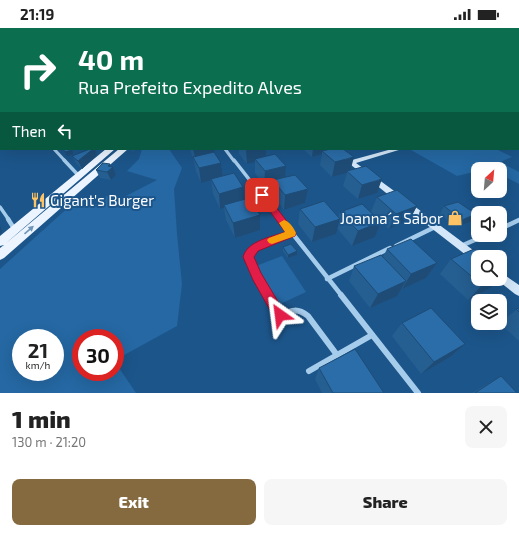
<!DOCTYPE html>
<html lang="en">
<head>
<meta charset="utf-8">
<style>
  :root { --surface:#fff; --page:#f6f6f6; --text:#222; --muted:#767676; --accent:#856a40 }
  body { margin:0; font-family:"Exo 2",sans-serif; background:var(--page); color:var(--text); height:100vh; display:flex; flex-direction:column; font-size:15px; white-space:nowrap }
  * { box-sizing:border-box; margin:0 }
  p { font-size:13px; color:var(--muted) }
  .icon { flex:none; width:22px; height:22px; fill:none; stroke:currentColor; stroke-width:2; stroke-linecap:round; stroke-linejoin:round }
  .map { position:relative; height:365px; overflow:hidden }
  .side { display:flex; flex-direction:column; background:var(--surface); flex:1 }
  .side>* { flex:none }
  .top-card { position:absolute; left:0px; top:0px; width:519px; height:122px; box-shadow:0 4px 16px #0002; background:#0b6e4f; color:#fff; overflow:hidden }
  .needle { width:26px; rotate:26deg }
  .buttons { position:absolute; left:471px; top:134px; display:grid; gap:8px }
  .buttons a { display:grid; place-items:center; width:36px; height:36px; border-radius:8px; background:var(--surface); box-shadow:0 4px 16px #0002; font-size:20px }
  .speed { position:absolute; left:12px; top:301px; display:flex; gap:8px; font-size:20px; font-weight:700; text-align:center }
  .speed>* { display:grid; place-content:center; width:52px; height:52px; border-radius:50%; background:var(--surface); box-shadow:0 4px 16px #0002; line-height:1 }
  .speed small { font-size:10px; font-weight:400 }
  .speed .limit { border:6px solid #d22; background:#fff; color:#111 }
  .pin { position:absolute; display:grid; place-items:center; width:34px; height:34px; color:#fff; margin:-17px; border-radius:8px; box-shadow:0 2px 6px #0006 }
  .me { position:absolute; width:44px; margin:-22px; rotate:329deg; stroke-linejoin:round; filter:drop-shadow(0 0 3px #0008) }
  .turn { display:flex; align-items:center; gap:14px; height:84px; padding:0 12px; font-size:18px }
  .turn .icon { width:52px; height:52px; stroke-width:2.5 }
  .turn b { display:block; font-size:28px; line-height:34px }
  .then { display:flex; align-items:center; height:38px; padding:0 12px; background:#0003; gap:8px; font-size:15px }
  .round { display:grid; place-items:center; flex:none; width:42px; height:42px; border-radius:8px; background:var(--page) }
  .headline { display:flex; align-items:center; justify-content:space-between; height:68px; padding:0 12px }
  h1 { font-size:24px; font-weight:800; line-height:30px }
  .button { display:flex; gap:8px; margin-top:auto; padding:8px 12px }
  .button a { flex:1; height:46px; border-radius:8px; background:var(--accent); color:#fff; font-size:16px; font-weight:800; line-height:46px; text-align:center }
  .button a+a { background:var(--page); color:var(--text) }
  .status { display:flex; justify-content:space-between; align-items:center; height:28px; padding:0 20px; background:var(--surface); direction:ltr }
  .status svg { height:11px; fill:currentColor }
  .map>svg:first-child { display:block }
</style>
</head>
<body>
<div class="status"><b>21:19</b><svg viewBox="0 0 49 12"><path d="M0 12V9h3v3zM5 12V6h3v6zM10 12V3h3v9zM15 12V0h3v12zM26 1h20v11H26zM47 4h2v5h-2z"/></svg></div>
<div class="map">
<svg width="519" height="365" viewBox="0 0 519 365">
  <rect width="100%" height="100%" fill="#1c558a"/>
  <g fill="#2568a3" fill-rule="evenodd">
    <path d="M142 121H169L182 140 174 161 177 206 182 256 177 298 115 332V310H81V344H115V334L136 365H0V241L72 176H97L107 168 122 170 157 152 127 143 139 131ZM21 310H55V344H21Z"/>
    <path d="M416 121H496L512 129 500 134 519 144V156L500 146V141L489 140 478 141V143L457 148 411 122Z"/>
    <path d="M282 228 306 264 278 277 256 238Z"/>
  </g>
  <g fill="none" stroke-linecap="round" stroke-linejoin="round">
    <g stroke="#a6ccec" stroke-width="3">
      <path d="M54 121 65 133"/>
      <path d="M225 121 234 133"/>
    </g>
    <g stroke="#a6ccec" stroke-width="3.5">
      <path d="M64 132 79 148"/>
      <path d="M234 132 281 192"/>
      <path d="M0 179 9 192"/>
    </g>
    <g stroke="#a6ccec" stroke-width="4.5">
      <path d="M8 191 15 202"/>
      <path d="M281 191 342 268"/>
      <path d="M500 201 519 192"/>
      <path d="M396 218 435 199"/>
      <path d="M461 218 486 207"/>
      <path d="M327 251 390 220"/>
      <path d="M269 268C264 261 246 235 249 227 251 218 283 209 292 205"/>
    </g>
    <g stroke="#a6ccec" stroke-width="6">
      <path d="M268 267 280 287C292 282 298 280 308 288L337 327"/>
      <path d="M341 267 418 365"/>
      <path d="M309 343 372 307"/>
    </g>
    <rect fill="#a6ccec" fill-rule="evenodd" x="0" y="79" width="1" height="2"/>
    <g fill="#d3e7f9" fill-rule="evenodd">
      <rect x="518" y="87" width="1" height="4"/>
      <path d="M331 121H338L352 132 392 121H402L356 135 401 168 402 170 401 172H395Z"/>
      <path d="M407 174 410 175 481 228 478 229V235L475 234 404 179 403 177 404 175Z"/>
      <path d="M500 244 519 257V268L515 266 496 251H500Z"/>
    </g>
    <path fill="#ecf5ff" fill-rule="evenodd" d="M106 121H115L5 216 119 121H128L4 230 0 232V220L4 217 0 218V208Z"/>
  </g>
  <g fill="#255e90">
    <path d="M129 121H136L134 123 129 122Z"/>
    <path d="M190 121H214V124L221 135 223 148 243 172 260 202 235 210 226 192 224 180 220 181 213 166 211 152 201 155 196 143 193 130Z"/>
    <path d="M239 121H266V129L286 138 285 149 308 161 305 175 284 182 273 167V155L264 158 255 145V134L247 136 239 126Z"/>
    <path d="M303 121H329V122L350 142 377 165 358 171 343 158 347 145 332 149 320 137 322 126 312 129Z"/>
    <path d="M97 127 82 141 76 135 72 128Z"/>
    <path d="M110 136 112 139H113L116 147 111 152 100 150 96 142Z"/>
    <path d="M377 169 417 178 409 193 389 201 371 184Z"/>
    <path d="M444 178 470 194 457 199 440 186Z"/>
    <path d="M300 181 338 189 340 184 381 194 375 209 352 218 337 200 336 206 312 214 298 196Z"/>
    <path d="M283 219 297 227 288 230 283 223Z"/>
    <path d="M387 221 437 235 426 250 402 261V260L397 268 370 280 349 253 354 238 383 229Z"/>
    <path d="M451 231 490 260 468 272 440 246Z"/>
    <path d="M519 280V313L499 295Z"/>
    <path d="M402 295 465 316 450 329 421 346 392 308Z"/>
    <path d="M319 340 384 365H322L315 351Z"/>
    <path d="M501 348 517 365H472L482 359Z"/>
  </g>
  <g fill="#1e4c76">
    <path d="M0 109H1V117L0 118Z"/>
    <path d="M93 121H95L97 127 82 141 78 133Z"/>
    <path d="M193 121H214L215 130 196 134Z"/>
    <path d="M251 121H266V132L255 131V134L247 136 246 122Z"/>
    <path d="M313 121H329L328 125 322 123V126L312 129Z"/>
    <path d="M72 122 73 126 67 128 65 124Z"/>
    <path d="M354 129 350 144 347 143V145L332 149 335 134Z"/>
    <path d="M221 135 223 149 201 155 199 140Z"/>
    <path d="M110 136 112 140 113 139 116 147 111 152 107 144 108 138Z"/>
    <path d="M286 138 285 152H273V155L264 158 265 143Z"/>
    <path d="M382 151 377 165 358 171 362 157Z"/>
    <path d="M243 159 244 174 224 177V180L220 181 219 166Z"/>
    <path d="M308 161 305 175 284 182 285 167Z"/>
    <path d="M417 178 409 193 389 201 396 186Z"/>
    <path d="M476 186 470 194 457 199 462 192Z"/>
    <path d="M260 187V202L235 210 233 195Z"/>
    <path d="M340 191 336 206 312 214 315 199Z"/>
    <path d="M381 194 375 209 352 218 358 203Z"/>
    <path d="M0 197 2 204 0 206Z"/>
    <path d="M297 223V227L288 230V227Z"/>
    <path d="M437 235 426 250 402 261 411 246Z"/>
    <path d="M505 245 500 251V248Z"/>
    <path d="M494 251H500L490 260 468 272 482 257Z"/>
    <path d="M406 253 397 268 370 280 378 266Z"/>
    <path d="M465 316 450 329 421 346 434 334Z"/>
  </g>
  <g fill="#2b6da8" stroke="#1e4c76">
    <path d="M63 121H71L72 122 65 124Z"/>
    <path d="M90 121H93L78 133 72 128Z"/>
    <path d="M331 121H343L354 129 335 134 322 123Z"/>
    <path d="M214 124 221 135 199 140 193 129Z"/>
    <path d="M275 126 286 138 265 143 255 131Z"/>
    <path d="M103 135 110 136 108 138 113 139 107 144 96 142Z"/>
    <path d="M366 138 382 151 362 157 347 143Z"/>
    <path d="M234 145 243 159 219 166 211 151Z"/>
    <path d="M295 147 308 161 285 167 273 152Z"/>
    <path d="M397 162 417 178 396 186 377 169Z"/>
    <path d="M249 170 260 187 233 195 224 177Z"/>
    <path d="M324 173 340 191 315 199 300 181Z"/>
    <path d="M458 174 476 186 462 192 444 178Z"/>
    <path d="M362 176 381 194 358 203 340 184Z"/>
    <path d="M411 211 437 235 411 246 387 221Z"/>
    <path d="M291 216 297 223 288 227 283 219Z"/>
    <path d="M474 221 484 229H478V251H494L482 257 451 231Z"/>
    <path d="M381 227 406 253 378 266 354 238Z"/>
    <path d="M500 241 505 245 500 248Z"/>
    <path d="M431 280 465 316 434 334 402 295Z"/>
    <path d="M519 280V284L516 281Z"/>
    <path d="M355 321 384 365H333L319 340Z"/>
    <path d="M501 348 517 365H475Z"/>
  </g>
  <defs><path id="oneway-solid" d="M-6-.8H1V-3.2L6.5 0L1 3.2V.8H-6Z"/></defs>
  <use fill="#6f95b9" href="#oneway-solid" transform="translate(29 202) rotate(-41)"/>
  <linearGradient id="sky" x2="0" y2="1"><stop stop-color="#0f2f4c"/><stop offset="0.49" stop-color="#3a6898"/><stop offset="1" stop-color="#3a6898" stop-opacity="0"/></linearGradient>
  <rect width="519" height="100" fill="url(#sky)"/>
  <path fill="#e11d48" stroke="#92132f" d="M262 164 265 165 296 205 295 208 258 223 254 229 261 245 286 287 284 291 280 293 275 291 253 252 243 229C247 213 271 209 285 204L258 167Z"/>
  <path fill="#f59e0b" d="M284 192C289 193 294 200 296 205L295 208 272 216 269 215 267 212 269 210 285 204 279 195Z"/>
  <defs>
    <g id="restaurant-bare" transform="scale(1.2)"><path d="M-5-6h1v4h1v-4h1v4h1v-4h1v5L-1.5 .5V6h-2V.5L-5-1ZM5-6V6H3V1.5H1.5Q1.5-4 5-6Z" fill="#fdc364" stroke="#1c558a" stroke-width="2.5" paint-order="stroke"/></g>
    <g id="shop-bare" transform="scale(1.2)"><path d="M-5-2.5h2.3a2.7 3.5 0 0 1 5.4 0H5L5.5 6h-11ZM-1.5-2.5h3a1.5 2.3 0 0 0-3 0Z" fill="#fdc364" stroke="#1c558a" stroke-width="2.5" paint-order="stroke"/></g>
  </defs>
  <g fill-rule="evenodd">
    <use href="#restaurant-bare" x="38" y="172"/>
    <use href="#shop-bare" x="455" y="190"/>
  </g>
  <g text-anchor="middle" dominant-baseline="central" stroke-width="4" stroke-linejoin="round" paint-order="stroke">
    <g font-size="15" fill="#fff" stroke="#1c558a" text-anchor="start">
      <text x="50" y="172">Gigant's Burger</text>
      <text x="443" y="190" text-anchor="end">Joanna´s Sabor</text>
    </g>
  </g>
</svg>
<div class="buttons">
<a><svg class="needle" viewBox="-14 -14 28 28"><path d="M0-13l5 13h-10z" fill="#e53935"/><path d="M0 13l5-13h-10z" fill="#767676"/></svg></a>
<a><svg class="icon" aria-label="sound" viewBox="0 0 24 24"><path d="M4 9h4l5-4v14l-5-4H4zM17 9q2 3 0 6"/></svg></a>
<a><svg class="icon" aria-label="search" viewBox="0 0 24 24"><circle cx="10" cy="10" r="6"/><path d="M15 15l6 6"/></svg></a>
<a><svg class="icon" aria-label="layers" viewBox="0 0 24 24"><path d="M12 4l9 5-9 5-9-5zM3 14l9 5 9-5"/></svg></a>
</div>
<div class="speed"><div>21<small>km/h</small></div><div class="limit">30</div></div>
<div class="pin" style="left:262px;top:167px;background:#d93025"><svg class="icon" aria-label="arrive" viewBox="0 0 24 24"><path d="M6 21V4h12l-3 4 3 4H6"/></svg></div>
<svg class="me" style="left:280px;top:287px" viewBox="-20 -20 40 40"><path d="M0-17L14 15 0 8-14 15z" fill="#e11d48" stroke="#fff" stroke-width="4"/></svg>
<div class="top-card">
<div class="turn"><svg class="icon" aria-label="right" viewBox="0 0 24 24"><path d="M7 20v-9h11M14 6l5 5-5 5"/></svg><div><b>40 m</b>Rua Prefeito Expedito Alves</div></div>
<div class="then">Then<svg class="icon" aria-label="left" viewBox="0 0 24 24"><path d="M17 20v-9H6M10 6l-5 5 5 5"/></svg></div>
</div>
</div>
<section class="side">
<div class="headline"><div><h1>1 min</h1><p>130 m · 21:20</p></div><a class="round"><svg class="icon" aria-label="close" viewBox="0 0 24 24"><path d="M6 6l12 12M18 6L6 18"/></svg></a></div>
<div class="button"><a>Exit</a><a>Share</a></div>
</section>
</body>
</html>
